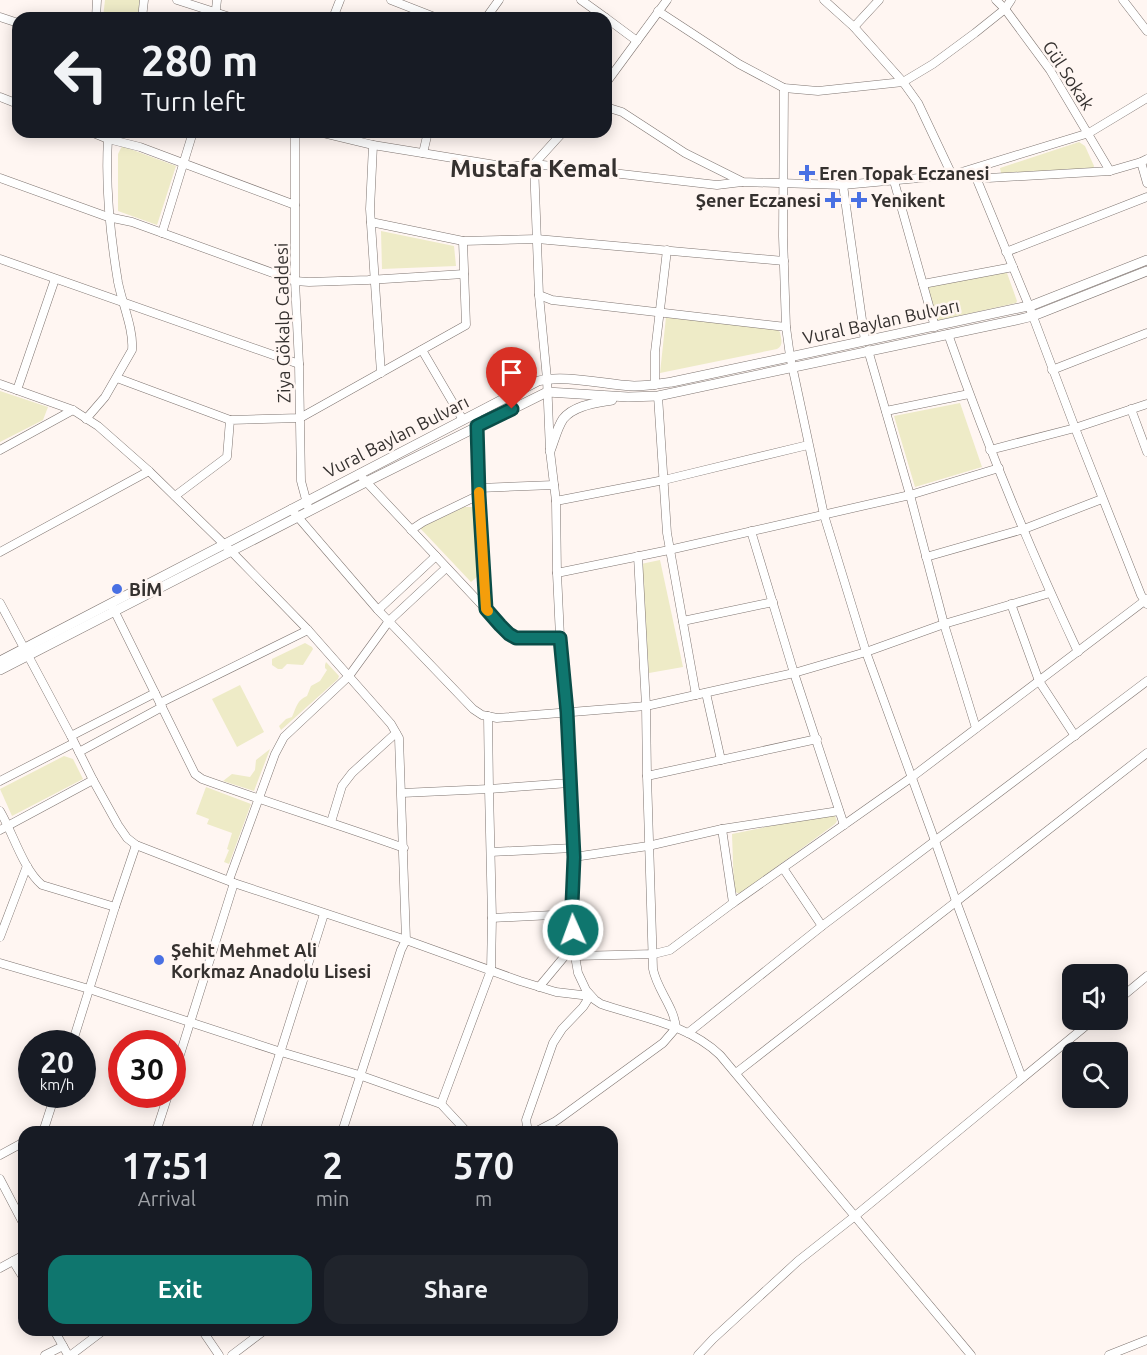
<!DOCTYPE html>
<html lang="en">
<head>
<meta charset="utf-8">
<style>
  :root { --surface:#171b24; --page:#20242c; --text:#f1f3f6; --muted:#9ea1a6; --accent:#0f766e }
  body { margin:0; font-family:Ubuntu,sans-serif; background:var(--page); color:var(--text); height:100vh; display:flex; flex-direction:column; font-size:22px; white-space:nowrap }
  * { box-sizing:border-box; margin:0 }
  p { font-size:20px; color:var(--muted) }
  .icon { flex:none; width:33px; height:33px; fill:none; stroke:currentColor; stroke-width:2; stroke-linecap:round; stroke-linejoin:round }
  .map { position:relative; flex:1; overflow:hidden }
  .drawer { position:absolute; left:18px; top:1126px; width:600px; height:210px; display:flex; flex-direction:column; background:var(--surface); border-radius:18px; box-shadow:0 3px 15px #0003 }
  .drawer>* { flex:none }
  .top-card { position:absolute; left:12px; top:12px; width:600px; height:126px; border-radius:18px; box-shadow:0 3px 15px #0003; background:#171b24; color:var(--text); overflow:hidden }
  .buttons { position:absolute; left:1062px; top:964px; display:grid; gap:12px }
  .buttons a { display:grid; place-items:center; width:66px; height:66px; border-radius:12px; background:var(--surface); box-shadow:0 3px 15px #0003; font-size:30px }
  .speed { position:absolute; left:18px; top:1030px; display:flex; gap:12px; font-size:30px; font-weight:700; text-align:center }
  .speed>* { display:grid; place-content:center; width:78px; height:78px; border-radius:50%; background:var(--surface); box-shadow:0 3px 15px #0003; line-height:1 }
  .speed small { font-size:15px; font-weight:400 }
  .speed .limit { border:9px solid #d22; background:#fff; color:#111 }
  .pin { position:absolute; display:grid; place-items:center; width:51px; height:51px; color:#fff; margin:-62px -26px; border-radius:50% 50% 50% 0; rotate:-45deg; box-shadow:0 0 6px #0007 }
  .pin .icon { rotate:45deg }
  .me { position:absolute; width:66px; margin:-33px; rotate:358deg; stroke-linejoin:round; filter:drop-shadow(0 0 4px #0008) }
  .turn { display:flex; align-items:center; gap:21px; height:126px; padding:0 30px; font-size:27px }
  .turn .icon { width:78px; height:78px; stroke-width:2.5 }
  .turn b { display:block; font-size:42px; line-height:51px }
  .eta { display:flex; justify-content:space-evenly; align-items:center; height:102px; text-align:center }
  .eta b { font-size:36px; font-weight:600; line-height:42px }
  .cta { display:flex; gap:12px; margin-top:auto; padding:12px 30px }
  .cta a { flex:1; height:69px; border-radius:18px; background:var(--accent); color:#fff; font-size:24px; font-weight:600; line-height:69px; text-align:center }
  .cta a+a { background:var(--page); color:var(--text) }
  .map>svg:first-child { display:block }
</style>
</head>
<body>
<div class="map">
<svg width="1147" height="1355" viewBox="0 0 1147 1355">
  <rect width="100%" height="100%" fill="#fff6f2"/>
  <g fill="#eeebc7">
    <path d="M105 0H140L138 18H103Z"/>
    <path d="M1079 142 1085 146 1094 166 1093 169 1001 173 1000 168Z"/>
    <path d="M122 146 176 166 157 225 118 211V154Z"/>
    <path d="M381 231 454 246 456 266 382 269Z"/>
    <path d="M1004 271 1007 273 1017 301 1016 303 936 321 927 288 930 286Z"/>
    <path d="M666 317 776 329 780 332C781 339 784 345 777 349L660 373Z"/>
    <path d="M0 391 48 407 43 420 0 442Z"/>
    <path d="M960 403 982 467 915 487 894 416Z"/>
    <path d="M464 507H475L478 576 471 582 420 528Z"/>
    <path d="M660 560 683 667 649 673 641 564Z"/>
    <path d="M305 643 312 647 313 649 303 665 287 664 282 669H278L272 665V659Z"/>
    <path d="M326 662 339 676 338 679 281 730 279 726 286 719 292 717C296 708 297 700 307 696L311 686 320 681 327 670 325 668V665Z"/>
    <path d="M240 685 264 732 237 747 212 699Z"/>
    <path d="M270 749 254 791 223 781 232 774 250 777 255 770 256 760Z"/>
    <path d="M64 756 73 759 83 779 12 816 0 789Z"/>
    <path d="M206 787 251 804 229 864 224 862 229 850 227 849 232 833 207 824 209 819 196 814Z"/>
    <path d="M834 813 837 821 835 824 741 893H737L734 890 732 834Z"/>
  </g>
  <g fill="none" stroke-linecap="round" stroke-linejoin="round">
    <g stroke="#7f7571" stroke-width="9">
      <g id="minor">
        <path d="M177 0 233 18"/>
        <path d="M391 0 437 18"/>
        <path d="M581 0 606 18"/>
        <path d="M824 0 854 27 903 82 918 103 952 175H956"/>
        <path d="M996 0 1005 9 1050 70 1110 171"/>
        <path d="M1123 0 1147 31"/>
        <path d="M658 11 739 64 784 88 818 91 903 82 933 64 975 33 1005 9 1011 0"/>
        <path d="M0 17 18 23"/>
        <path d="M96 18 97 0"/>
        <path d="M142 18 144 0"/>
        <path d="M215 18 217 0"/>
        <path d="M333 18 340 0"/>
        <path d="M486 18 499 0"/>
        <path d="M606 18 637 41"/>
        <path d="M854 27 879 0"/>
        <path d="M606 83 667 0"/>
        <path d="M784 88 783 236 786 327 790 356 824 515 866 652 935 841 956 901 1022 1078"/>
        <path d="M0 97 18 104"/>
        <path d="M606 107 622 112 685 153 743 182 843 185 952 175 1089 133 1147 98"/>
        <path d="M91 132 108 139 140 147 295 205"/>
        <path d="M295 132V281L299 364 301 481 308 507"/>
        <path d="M319 132 373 145 508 167 534 164 717 185 742 182"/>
        <path d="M563 132 534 164 539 295 547 379 550 451 556 501 557 573 560 637 567 712 574 857 572 904 575 956 578 973 586 990 595 1000 601 1004C642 1018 688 1024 720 1055L971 1355"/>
        <path d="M373 145 370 209 381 373"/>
        <path d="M423 153 428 132"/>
        <path d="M1141 162 1147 183"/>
        <path d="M971 175 988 178 1110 171 1141 162 1147 159"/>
        <path d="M975 175 1029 306 1075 428 1141 595 1147 604"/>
        <path d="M0 178 108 217 132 222 295 281 309 282 368 280 464 274"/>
        <path d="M894 181 935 327"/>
        <path d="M843 185 865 341"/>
        <path d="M371 222 463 241 537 239 784 261"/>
        <path d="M162 233 193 132"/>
        <path d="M1006 252 1147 197"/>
        <path d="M0 259 299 364"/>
        <path d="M923 284 1013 267"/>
        <path d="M539 295 552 300 786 327"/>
        <path d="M948 334C986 442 1029 548 1078 652"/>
        <path d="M422 350 463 420"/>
        <path d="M868 350 910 495 944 624 976 728"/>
        <path d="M1052 370 1147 333"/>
        <path d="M117 378 230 420"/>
        <path d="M0 384 73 410 98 426 149 471 231 551 308 630 391 724 399 738 406 940 401 950 342 1132"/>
        <path d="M655 385V352L667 250"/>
        <path d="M17 390 55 279"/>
        <path d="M658 396 667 533 696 695"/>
        <path d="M1131 409 1147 452"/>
        <path d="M886 411 969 394"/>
        <path d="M477 413 479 495 486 609"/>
        <path d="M86 419 105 397 132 350C134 330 122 303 118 282 110 234 105 187 108 139"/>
        <path d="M0 450 73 410"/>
        <path d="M990 450 1075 428 1147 404"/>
        <path d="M359 474 509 634 516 637H560"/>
        <path d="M479 488 554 485"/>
        <path d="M175 496 227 457 230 420 300 418 466 325 463 241"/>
        <path d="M556 501 664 480 808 445"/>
        <path d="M291 509 378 610 473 709 482 715 497 718 646 706 794 673 866 652 944 624 1050 593"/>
        <path d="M411 530 423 522 479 495"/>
        <path d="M751 531 794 673 844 825"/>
        <path d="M0 552 149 471"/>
        <path d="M638 556 646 706 647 776 817 739"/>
        <path d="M926 557 1024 529 1102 499"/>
        <path d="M557 573 669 550 910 495 999 468"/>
        <path d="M0 603 71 736 93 780 118 825 127 838 136 845 234 883 406 940 520 981 556 992 590 996 583 1007 562 1029 553 1043 526 1120 528 1132"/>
        <path d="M1011 604 1039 681 1075 736"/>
        <path d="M112 606 195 774 202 779C269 803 337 824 404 848"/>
        <path d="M378 610 436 556"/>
        <path d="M683 621 773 602"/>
        <path d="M706 693 721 760"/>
        <path d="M160 703 308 630"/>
        <path d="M488 716 489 789 569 783"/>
        <path d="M71 736 155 693"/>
        <path d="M79 752 162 707"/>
        <path d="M0 781 74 743"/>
        <path d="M402 793 489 789 492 918 491 970 441 1104"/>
        <path d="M0 811C13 833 23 869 42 885L115 907"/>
        <path d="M331 822 342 786 352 773 396 733"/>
        <path d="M722 829 733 903"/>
        <path d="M0 830 93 780"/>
        <path d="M491 852 573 848"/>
        <path d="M574 857 648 846 722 829 839 811"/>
        <path d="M783 868 822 926"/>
        <path d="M229 880 275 754 284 737 349 676 389 621 446 568"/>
        <path d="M492 918 573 914"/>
        <path d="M0 937 27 866"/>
        <path d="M575 956 654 954 670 950 733 903 912 777 1147 599"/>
        <path d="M0 963 89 989 281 1052 359 1075 441 1104 467 1132"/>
        <path d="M539 987 574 945"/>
        <path d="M1118 1000 1147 976"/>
        <path d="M688 1033 822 926 1147 681"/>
        <path d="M72 1044 115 907 136 845"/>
        <path d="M736 1073 1147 753"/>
        <path d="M172 1080 234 883"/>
        <path d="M43 1132 55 1095"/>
        <path d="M156 1132 168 1095"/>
        <path d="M255 1132 324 914"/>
        <path d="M535 1132 556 1121 663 1043 676 1028C674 1006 657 990 653 969L647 776"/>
        <path d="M0 1155 24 1142"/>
        <path d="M0 1179 24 1225"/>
        <path d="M13 1261 24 1279"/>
        <path d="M0 1268 24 1255"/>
        <path d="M54 1330 68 1355"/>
        <path d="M202 1330 219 1355"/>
        <path d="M45 1355 63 1346"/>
        <path d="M71 1355 104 1330"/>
        <path d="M232 1355 265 1330"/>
        <path d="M698 1355 713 1339 798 1261 855 1216 1093 1020"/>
        <path d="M1109 1355 1147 1340"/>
      </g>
    </g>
    <g stroke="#7f7571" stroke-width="10">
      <g id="major">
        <path d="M550 451C554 441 557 428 563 419 574 405 596 403 612 400"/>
        <path d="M0 661 538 381C566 374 605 385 634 386 647 386 659 384 672 382L1033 305 1147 260"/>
        <path d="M0 670 366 482 547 392 628 397 658 396 1016 320 1033 316 1147 271"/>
      </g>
    </g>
    <use href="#minor" stroke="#fff" stroke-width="8"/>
    <use href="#major" stroke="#fff" stroke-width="9"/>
  </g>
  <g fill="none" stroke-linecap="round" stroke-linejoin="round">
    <g stroke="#0a4d48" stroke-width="15">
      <path id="route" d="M512 409 477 426 479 495 486 609 500 625 509 634 516 638H560L567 712 574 857 572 904 573 930"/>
    </g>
    <use href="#route" stroke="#0f766e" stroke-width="10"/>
    <path stroke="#f59e0b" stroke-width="10" d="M479 492 486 609 488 611"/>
  </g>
  <g fill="#4970e3" stroke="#fff6f2" stroke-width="2">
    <path d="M804 164h6v6h6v6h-6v6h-6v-6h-6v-6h6z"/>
    <path d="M830 191h6v6h6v6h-6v6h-6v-6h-6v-6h6z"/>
    <path d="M856 191h6v6h6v6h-6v6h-6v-6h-6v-6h6z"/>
    <circle cx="117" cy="589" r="6"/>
    <circle cx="159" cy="960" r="6"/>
  </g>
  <g text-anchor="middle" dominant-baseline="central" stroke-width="5" stroke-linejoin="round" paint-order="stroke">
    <g font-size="18" fill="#35312f" stroke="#fff6f2">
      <text transform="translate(1069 75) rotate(57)">Gül Sokak</text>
      <text transform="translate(881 321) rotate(-12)">Vural Baylan Bulvarı</text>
      <text transform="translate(282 323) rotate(-91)">Ziya Gökalp Caddesi</text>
      <text transform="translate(396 436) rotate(-27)">Vural Baylan Bulvarı</text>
    </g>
    <g font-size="18" font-weight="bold" fill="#35312f" stroke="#fff6f2" text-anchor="start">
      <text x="819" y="173">Eren Topak Eczanesi</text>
      <text x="821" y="200" text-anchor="end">Şener Eczanesi</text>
      <text x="871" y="200">Yenikent</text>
      <text x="129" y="589">BİM</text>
      <text x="171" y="950">Şehit Mehmet Ali<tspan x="171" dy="21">Korkmaz Anadolu Lisesi</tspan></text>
    </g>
    <g font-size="24" font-weight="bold" fill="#35312f" stroke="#fff6f2">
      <text x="534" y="168">Mustafa Kemal</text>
    </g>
  </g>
</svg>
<div class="buttons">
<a><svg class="icon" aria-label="sound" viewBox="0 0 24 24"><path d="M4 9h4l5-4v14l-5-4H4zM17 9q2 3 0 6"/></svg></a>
<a><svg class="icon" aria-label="search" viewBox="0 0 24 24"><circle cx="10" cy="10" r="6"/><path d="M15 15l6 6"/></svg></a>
</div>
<div class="speed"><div>20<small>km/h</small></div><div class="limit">30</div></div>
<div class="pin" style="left:512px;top:409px;background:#d93025"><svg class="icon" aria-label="arrive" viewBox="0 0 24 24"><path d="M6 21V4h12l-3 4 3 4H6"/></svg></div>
<svg class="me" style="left:573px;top:930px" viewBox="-20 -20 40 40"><circle r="17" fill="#0f766e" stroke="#fff" stroke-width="3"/><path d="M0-11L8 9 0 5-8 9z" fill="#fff"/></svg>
<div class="top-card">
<div class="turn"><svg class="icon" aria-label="left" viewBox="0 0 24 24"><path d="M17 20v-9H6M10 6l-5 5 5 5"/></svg><div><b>280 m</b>Turn left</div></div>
</div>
<section class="drawer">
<div class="eta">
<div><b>17:51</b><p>Arrival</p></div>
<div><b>2</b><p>min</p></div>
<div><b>570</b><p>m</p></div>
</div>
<div class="cta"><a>Exit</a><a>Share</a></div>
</section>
</div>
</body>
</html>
